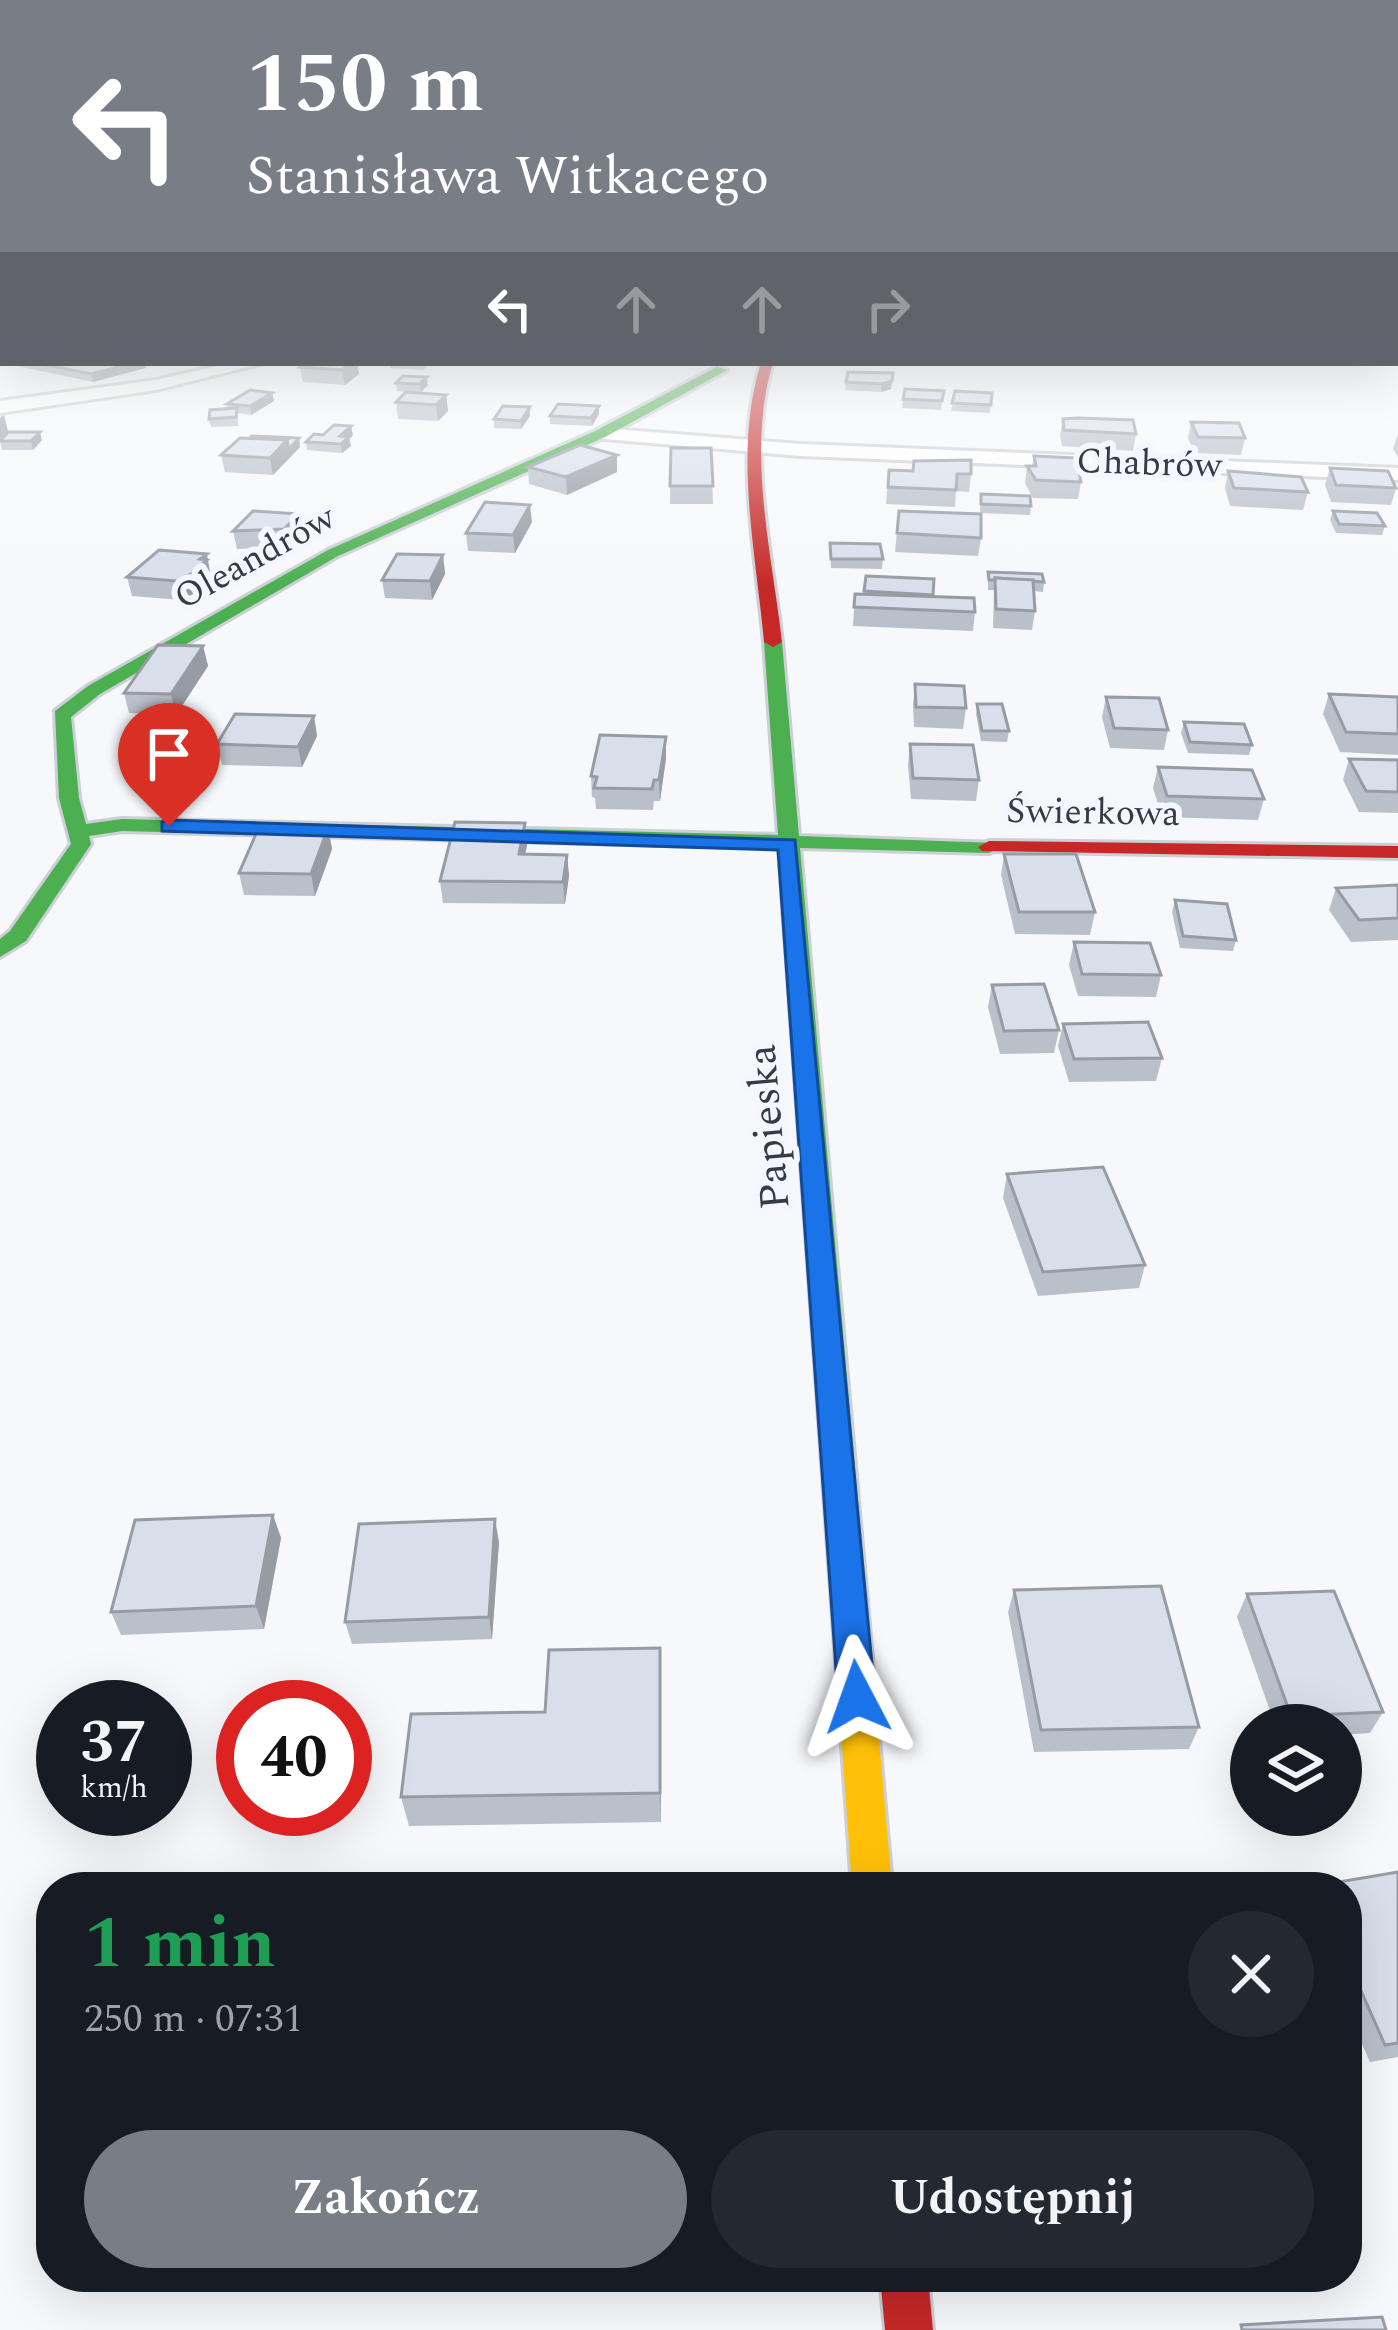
<!DOCTYPE html>
<html lang="pl">
<head>
<meta charset="utf-8">
<style>
  :root { --surface:#171b24; --page:#242831; --text:#f1f3f6; --muted:#9ea1a6; --accent:#797d85 }
  body { margin:0; font-family:Spectral,serif; background:var(--page); color:var(--text); height:100vh; display:flex; flex-direction:column; font-size:45px; white-space:nowrap }
  * { box-sizing:border-box; margin:0 }
  p { font-size:39px; color:var(--muted) }
  .icon { flex:none; width:66px; height:66px; fill:none; stroke:currentColor; stroke-width:2; stroke-linecap:round; stroke-linejoin:round }
  .map { position:relative; flex:1; overflow:hidden }
  .panel { position:absolute; left:36px; top:1872px; width:1326px; height:420px; display:flex; flex-direction:column; background:var(--surface); border-radius:48px; box-shadow:0 12px 48px #0002 }
  .panel>* { flex:none }
  .hud { position:absolute; left:0px; top:0px; width:1398px; height:366px; box-shadow:0 12px 48px #0002; background:#797d85; color:#fff; overflow:hidden }
  .tools { position:absolute; left:1230px; top:1704px; display:grid; gap:24px }
  .tools a { display:grid; place-items:center; width:132px; height:132px; border-radius:50%; background:var(--surface); box-shadow:0 12px 48px #0002; font-size:60px }
  .speed { position:absolute; left:36px; top:1680px; display:flex; gap:24px; font-size:60px; font-weight:700; text-align:center }
  .speed>* { display:grid; place-content:center; width:156px; height:156px; border-radius:50%; background:var(--surface); box-shadow:0 12px 48px #0002; line-height:1 }
  .speed small { font-size:30px; font-weight:400 }
  .speed .limit { border:18px solid #d22; background:#fff; color:#111 }
  .pin { position:absolute; display:grid; place-items:center; width:102px; height:102px; color:#fff; margin:-123px -51px; border-radius:50% 50% 50% 0; rotate:-45deg; box-shadow:0 0 12px #0007 }
  .pin .icon { rotate:45deg }
  .me { position:absolute; width:132px; margin:-66px; rotate:356deg; stroke-linejoin:round; filter:drop-shadow(0 0 9px #0008) }
  .turn { display:flex; align-items:center; gap:42px; height:252px; padding:0 48px; font-size:54px }
  .turn .icon { width:156px; height:156px; stroke-width:2.5 }
  .turn b { display:block; font-size:84px; line-height:102px }
  .lanes { display:flex; align-items:center; height:114px; padding:0 48px; background:#0003; justify-content:center; gap:60px; direction:ltr }
  .lanes .off { opacity:.35 }
  .round { display:grid; place-items:center; flex:none; width:126px; height:126px; border-radius:63px; background:var(--page) }
  .headline { display:flex; align-items:center; justify-content:space-between; height:204px; padding:0 48px }
  h1 { font-size:72px; font-weight:700; line-height:90px; color:#1e9e55 }
  .primary-button { display:flex; gap:24px; margin-top:auto; padding:24px 48px }
  .primary-button a { flex:1; height:138px; border-radius:72px; background:var(--accent); color:#fff; font-size:48px; font-weight:700; line-height:138px; text-align:center }
  .primary-button a+a { background:var(--page); color:var(--text) }
  .map>svg:first-child { display:block }
</style>
</head>
<body>
<div class="map">
<svg width="1398" height="2330" viewBox="0 0 1398 2330">
  <rect width="100%" height="100%" fill="#f6f8fb"/>
  <g fill="none" stroke-linecap="round" stroke-linejoin="round">
    <g stroke="#cbcfd6" stroke-width="6">
      <g id="street">
        <path d="M3 288V298L0 299V289Z"/>
        <rect x="1395" y="338" width="3" height="10"/>
        <path d="M231 363H264L156 390 0 413V401L156 380Z"/>
        <path d="M600 428 801 444 1398 468V480L801 456 593 438 590 434Z"/>
      </g>
    </g>
    <g stroke="#cbcfd6" stroke-width="6">
      <path id="fast" d="M717 367 727 370 605 437 338 556 100 694 71 717 79 798 86 824 122 819 778 835 764 642 773 637 782 642 799 836 996 843 1000 847 989 853 800 848 861 1534 856 1544 844 1549 832 1544 827 1534 779 848 122 831 89 836 91 844 26 941 0 957V939L10 931 71 844 59 798 55 711 88 686 328 550 595 431Z"/>
    </g>
    <g stroke="#cbcfd6" stroke-width="6">
      <path id="slow" d="M844 1519 856 1524 861 1534 892 1887H852L827 1534 832 1524Z"/>
    </g>
    <g stroke="#cbcfd6" stroke-width="6">
      <g id="jam">
        <path d="M761 363H773C746 451 772 553 782 642L773 647 764 642C756 553 733 450 761 363Z"/>
        <path d="M989 841 1398 846V858L982 851 978 847Z"/>
        <path d="M880 2277H928L933 2330H885Z"/>
      </g>
    </g>
    <use href="#street" fill="#fefefe" fill-rule="evenodd"/>
    <use href="#fast" fill="#4caf50" fill-rule="evenodd"/>
    <use href="#slow" fill="#ffc107" fill-rule="evenodd"/>
    <use href="#jam" fill="#c62828" fill-rule="evenodd"/>
  </g>
  <g fill="#bac0ca">
    <path d="M16 363H159L93 382 17 366Z"/>
    <path d="M305 363H357L359 374 345 385 303 382 300 367Z"/>
    <path d="M390 363H432L423 370 390 368Z"/>
    <path d="M445 363H470L466 366 445 365Z"/>
    <path d="M892 381 891 389 881 392 845 390 846 382Z"/>
    <path d="M396 383 428 385 421 392 397 391Z"/>
    <path d="M944 391 941 410 902 408 903 399Z"/>
    <path d="M955 391 992 393 990 413 951 411Z"/>
    <path d="M406 392 446 395 448 411 438 421 398 419 396 402Z"/>
    <path d="M272 393 274 401 251 415 238 413V426L211 427 209 419 228 409 227 404Z"/>
    <path d="M599 406V414L592 426 550 424V416Z"/>
    <path d="M530 407V416L521 429 494 428V419Z"/>
    <path d="M1063 419 1136 434 1133 451 1062 446 1060 435Z"/>
    <path d="M1191 422 1245 438 1241 455 1194 453 1188 438Z"/>
    <path d="M1398 433V457L1393 449Z"/>
    <path d="M353 435 349 438 351 446 342 453 307 450 306 442Z"/>
    <path d="M299 438 300 447 273 475 225 472 221 455Z"/>
    <path d="M0 440H42L33 450H2Z"/>
    <path d="M671 448H711L713 504H670Z"/>
    <path d="M1034 456 1081 482 1078 499 1033 498 1025 483 1027 466H1032Z"/>
    <path d="M528 467 617 472 567 495 529 484Z"/>
    <path d="M1330 468 1396 488 1391 505 1331 502 1325 485Z"/>
    <path d="M889 470 971 474 969 492 956 491 955 507 886 504Z"/>
    <path d="M1228 471 1308 492 1303 510 1230 506 1225 488Z"/>
    <path d="M981 494 1031 506 1030 515 980 513Z"/>
    <path d="M899 511 981 538 978 556 895 552Z"/>
    <path d="M1333 511 1385 526 1382 535 1336 533 1330 520Z"/>
    <path d="M299 514 302 532 288 547 237 549 233 531Z"/>
    <path d="M532 522 515 553 468 551 466 533Z"/>
    <path d="M830 543 883 559 882 569 831 568Z"/>
    <path d="M443 555 445 574 432 600 385 598 382 580Z"/>
    <path d="M211 572V578L195 593 181 600 132 596 127 577Z"/>
    <path d="M988 572 1044 582 1043 592 1034 591 1035 611 1032 630 993 628 994 590H988Z"/>
    <path d="M866 576 934 579 932 597 975 612 973 631 853 626 855 594H864Z"/>
    <path d="M203 646 208 666 176 715 129 713 124 693Z"/>
    <path d="M915 684 966 708 963 729 914 727 913 704Z"/>
    <path d="M1329 694 1398 697V755L1340 752 1323 714Z"/>
    <path d="M1106 697 1168 730 1164 750 1110 748 1102 717Z"/>
    <path d="M977 704 1009 731 1007 742 981 741 976 714Z"/>
    <path d="M314 716 317 736 302 767 222 765 217 744Z"/>
    <path d="M1184 722 1252 745 1249 755 1188 753 1181 733Z"/>
    <path d="M910 744 979 780 976 801 911 799 908 765Z"/>
    <path d="M666 758 660 801H654L653 810 596 809 595 798 592 797 591 776Z"/>
    <path d="M1349 759 1398 760V813L1359 812 1343 780Z"/>
    <path d="M1158 767 1264 799 1258 820 1162 817 1153 788Z"/>
    <path d="M525 823 527 845 525 854 567 855 569 876 565 904 443 903 440 881Z"/>
    <path d="M328 828 332 849 315 896 244 895 239 873Z"/>
    <path d="M1004 854 1095 912 1090 935 1015 934 1001 875Z"/>
    <path d="M1398 885V940L1351 942 1329 910 1336 888Z"/>
    <path d="M1175 900 1236 940 1233 951 1180 948 1172 912Z"/>
    <path d="M1074 942 1161 975 1156 997 1078 996 1069 965Z"/>
    <path d="M992 985 1059 1030 1054 1053 1000 1054 988 1007Z"/>
    <path d="M1063 1024 1162 1058 1156 1081 1069 1082 1058 1046Z"/>
    <path d="M1007 1174 1145 1265 1139 1288 1038 1296 1003 1198Z"/>
    <path d="M273 1515 281 1538 264 1629 121 1635 111 1612Z"/>
    <path d="M499 1542 492 1639 352 1644 345 1622Z"/>
    <path d="M1014 1590 1199 1727 1189 1749 1034 1752 1008 1612Z"/>
    <path d="M1247 1594 1383 1712 1370 1733 1341 1735V1725H1275L1237 1617Z"/>
    <path d="M661 1680V1822L409 1826 401 1797 545 1712Z"/>
    <path d="M1398 1872V2057L1370 2062 1347 2010V1887H1314Z"/>
  </g>
  <g fill="#979ca4">
    <path d="M134 363H144L146 368 93 382 91 374Z"/>
    <path d="M351 363H357L359 374 345 385 342 370Z"/>
    <path d="M427 377 428 385 421 392 420 384Z"/>
    <path d="M892 381 891 389 881 392 882 384Z"/>
    <path d="M272 393 274 401 251 415 250 406Z"/>
    <path d="M446 395 448 411 438 421 436 405Z"/>
    <path d="M599 406V414L592 426 591 418Z"/>
    <path d="M530 407V416L521 429V421Z"/>
    <path d="M4 415 8 431 0 439V418Z"/>
    <path d="M351 426 353 435 349 438 351 446 342 453 340 436Z"/>
    <path d="M40 432 42 440 33 450 31 441Z"/>
    <path d="M299 438 300 447 273 475 270 458 287 440Z"/>
    <path d="M617 455V472L567 495 566 477Z"/>
    <path d="M530 505 532 522 515 553 513 535Z"/>
    <path d="M299 514 302 532 288 547 284 529Z"/>
    <path d="M207 554 211 578 195 593 181 600 176 581Z"/>
    <path d="M443 555 445 574 432 600 430 581Z"/>
    <path d="M203 646 208 666 176 715 171 694Z"/>
    <path d="M314 716 317 736 302 767 298 747Z"/>
    <path d="M666 737V758L660 801 659 780Z"/>
    <path d="M525 823 527 845 521 876 519 854Z"/>
    <path d="M328 828 332 849 315 896 311 874Z"/>
    <path d="M567 855 569 876 565 904 563 882Z"/>
    <path d="M273 1515 281 1538 264 1629 256 1606Z"/>
    <path d="M495 1519 499 1542 492 1639 489 1617Z"/>
    <path d="M660 1648 661 1680V1822L660 1793Z"/>
  </g>
  <g fill="#d8dfeb" stroke="#979ca4" stroke-width="3">
    <path d="M37 363H134L91 374Z"/>
    <path d="M305 363H351L342 370 300 367Z"/>
    <path d="M848 372 893 373 892 381 882 384 846 382Z"/>
    <path d="M403 376 427 377 420 384 396 383Z"/>
    <path d="M905 389 944 391 942 401 903 399Z"/>
    <path d="M250 390 272 393 250 406 227 404Z"/>
    <path d="M955 391 992 393 991 405 952 403Z"/>
    <path d="M406 392 446 395 436 405 396 402Z"/>
    <path d="M558 404 599 406 591 418 550 416Z"/>
    <path d="M503 406 530 407 521 421 494 419Z"/>
    <path d="M237 408 236 417 209 419 210 410Z"/>
    <path d="M1077 418 1133 420 1136 434 1064 430 1063 419Z"/>
    <path d="M1191 422 1239 423 1245 438 1198 437Z"/>
    <path d="M334 425 351 426 340 436 349 437 341 444 306 442 314 434 323 435Z"/>
    <path d="M8 432H40L31 441H0Z"/>
    <path d="M252 436 299 438 289 449 287 440 249 439Z"/>
    <path d="M240 438 287 440 270 458 221 455Z"/>
    <path d="M580 445 617 455 566 477 528 467Z"/>
    <path d="M671 448H711L713 486H670Z"/>
    <path d="M1034 456 1076 458 1081 482 1036 480 1027 466H1036Z"/>
    <path d="M971 460V474H957L956 490 888 487 889 470 913 471 914 461Z"/>
    <path d="M1330 468 1388 471 1396 488 1336 485Z"/>
    <path d="M1228 471 1301 477 1308 492 1234 488Z"/>
    <path d="M981 494 1030 496 1031 506 981 504Z"/>
    <path d="M485 502 530 505 513 535 466 533Z"/>
    <path d="M253 511 299 514 284 529 233 531Z"/>
    <path d="M899 511 981 514V538L897 533Z"/>
    <path d="M1333 511 1377 513 1385 526 1339 524Z"/>
    <path d="M830 543 880 544 883 559H831Z"/>
    <path d="M159 550 207 554 200 559 207 560 191 574 176 581 127 577Z"/>
    <path d="M397 554 443 555 430 581 382 580Z"/>
    <path d="M988 572 1042 574 1044 582 995 578V580H989Z"/>
    <path d="M866 576 934 579 933 595 864 591Z"/>
    <path d="M995 578 1033 580 1035 611 996 609Z"/>
    <path d="M855 594 974 598 975 612 854 607Z"/>
    <path d="M158 645 203 646 171 694 124 693Z"/>
    <path d="M915 684 964 686 966 708 916 707Z"/>
    <path d="M1329 694 1398 697V734L1346 732Z"/>
    <path d="M1106 697 1159 698 1168 730 1114 728Z"/>
    <path d="M977 704H1002L1009 731H982Z"/>
    <path d="M235 714 314 716 298 747 217 744Z"/>
    <path d="M1184 722 1244 724 1252 745 1190 742Z"/>
    <path d="M600 735 666 737 659 780H654L652 789 594 788 597 777 591 776Z"/>
    <path d="M910 744 973 745 979 780 913 778Z"/>
    <path d="M1349 759 1398 760V792L1366 791Z"/>
    <path d="M1158 767 1252 770 1264 799 1167 796Z"/>
    <path d="M455 822 525 823 519 854 567 855 563 882 440 881Z"/>
    <path d="M259 827 328 828 311 874 239 873Z"/>
    <path d="M1004 854H1076L1095 912H1019Z"/>
    <path d="M1398 885V918L1359 920 1336 888Z"/>
    <path d="M1175 900 1227 904 1236 940 1183 936Z"/>
    <path d="M1074 942 1150 943 1161 975 1082 974Z"/>
    <path d="M1044 984 1059 1030 1004 1031 992 985Z"/>
    <path d="M1148 1022 1162 1058 1074 1059 1063 1024Z"/>
    <path d="M1103 1167 1145 1265 1043 1272 1007 1174Z"/>
    <path d="M273 1515 256 1606 111 1612 135 1520Z"/>
    <path d="M495 1519 489 1617 345 1622 359 1524Z"/>
    <path d="M1161 1586 1199 1727 1041 1730 1014 1590Z"/>
    <path d="M1334 1591 1383 1712 1291 1716 1247 1594Z"/>
    <path d="M660 1648V1793L401 1797 411 1714 545 1712 549 1650Z"/>
    <path d="M1398 1872V2043L1385 2045 1347 1959V1887L1315 1886Z"/>
    <path d="M1382 2317 1386 2330H1242L1241 2325Z"/>
  </g>
  <linearGradient id="sky" x2="0" y2="1"><stop stop-color="#9dc6f0"/><stop offset="0.44" stop-color="#fbfcfd"/><stop offset="1" stop-color="#fbfcfd" stop-opacity="0"/></linearGradient>
  <rect width="1398" height="587" fill="url(#sky)"/>
  <path fill="#1a73e8" stroke="#114b97" stroke-width="3" d="M169 820 795 840 875 1697 870 1710 857 1715 844 1710 838 1697 778 850 162 831V822Z"/>
  <g text-anchor="middle" dominant-baseline="central" stroke-width="12" stroke-linejoin="round" paint-order="stroke">
    <g font-size="36" fill="#353b46" stroke="#f4f7fd">
      <text transform="translate(1149 464) rotate(2)">Chabrów</text>
      <text transform="translate(255 558) rotate(-29)">Oleandrów</text>
      <text transform="translate(1093 813) rotate(1)">Świerkowa</text>
    </g>
    <g font-size="42" fill="#353b46" stroke="#f4f7fd">
      <text transform="translate(769 1127) rotate(-95)">Papieska</text>
    </g>
  </g>
</svg>
<div class="tools">
<a><svg class="icon" aria-label="layers" viewBox="0 0 24 24"><path d="M12 4l9 5-9 5-9-5zM3 14l9 5 9-5"/></svg></a>
</div>
<div class="speed"><div>37<small>km/h</small></div><div class="limit">40</div></div>
<div class="pin" style="left:169px;top:826px;background:#d93025"><svg class="icon" aria-label="arrive" viewBox="0 0 24 24"><path d="M6 21V4h12l-3 4 3 4H6"/></svg></div>
<svg class="me" style="left:857px;top:1697px" viewBox="-20 -20 40 40"><path d="M0-17L14 15 0 8-14 15z" fill="#1a73e8" stroke="#fff" stroke-width="4"/></svg>
<div class="hud">
<div class="turn"><svg class="icon" aria-label="left" viewBox="0 0 24 24"><path d="M17 20v-9H6M10 6l-5 5 5 5"/></svg><div><b>150 m</b>Stanisława Witkacego</div></div>
<div class="lanes"><svg class="icon" aria-label="left" viewBox="0 0 24 24"><path d="M17 20v-9H6M10 6l-5 5 5 5"/></svg><svg class="icon off" aria-label="ahead" viewBox="0 0 24 24"><path d="M12 20V5M6 11l6-6 6 6"/></svg><svg class="icon off" aria-label="ahead" viewBox="0 0 24 24"><path d="M12 20V5M6 11l6-6 6 6"/></svg><svg class="icon off" aria-label="right" viewBox="0 0 24 24"><path d="M7 20v-9h11M14 6l5 5-5 5"/></svg></div>
</div>
<section class="panel">
<div class="headline"><div><h1>1 min</h1><p>250 m · 07:31</p></div><a class="round"><svg class="icon" aria-label="close" viewBox="0 0 24 24"><path d="M6 6l12 12M18 6L6 18"/></svg></a></div>
<div class="primary-button"><a>Zakończ</a><a>Udostępnij</a></div>
</section>
</div>
</body>
</html>
